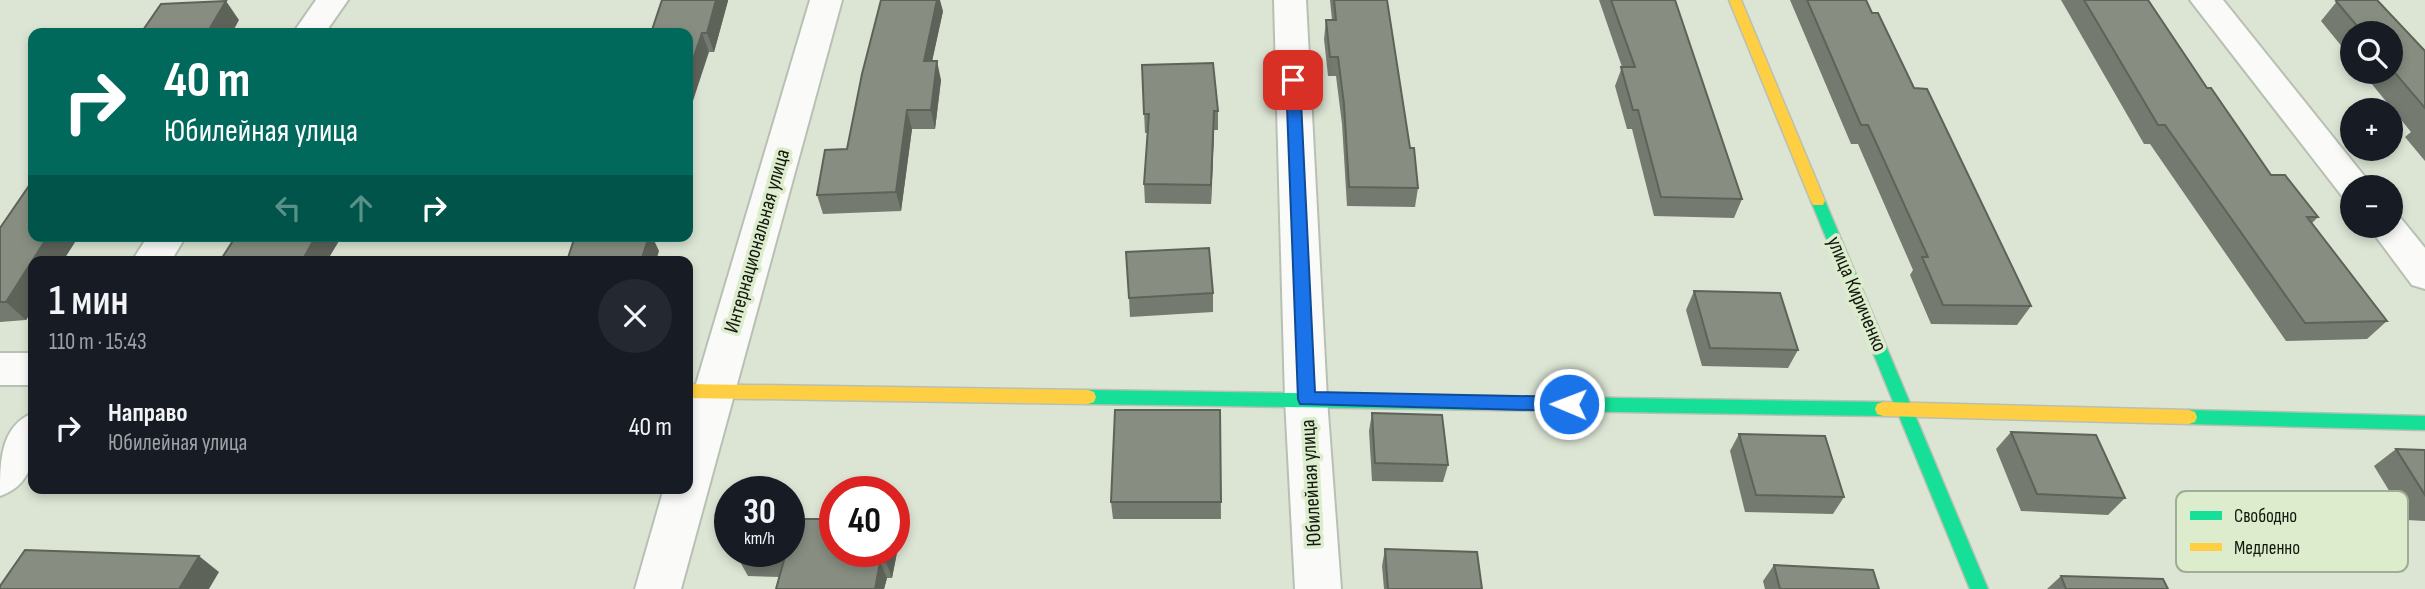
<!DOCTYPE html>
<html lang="ru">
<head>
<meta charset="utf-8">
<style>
  :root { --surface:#171b24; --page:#242831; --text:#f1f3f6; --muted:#9ea1a6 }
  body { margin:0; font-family:"Sofia Sans Condensed",sans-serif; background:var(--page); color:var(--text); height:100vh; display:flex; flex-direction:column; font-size:26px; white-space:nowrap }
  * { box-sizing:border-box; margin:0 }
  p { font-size:23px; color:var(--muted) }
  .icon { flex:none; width:38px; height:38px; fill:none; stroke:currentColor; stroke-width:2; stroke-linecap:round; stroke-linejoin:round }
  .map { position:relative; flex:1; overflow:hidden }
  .side { position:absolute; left:28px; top:256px; width:665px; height:238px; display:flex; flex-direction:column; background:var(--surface); border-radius:14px; box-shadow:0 4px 10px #0003 }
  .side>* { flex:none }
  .top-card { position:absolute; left:28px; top:28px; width:665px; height:214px; border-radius:14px; box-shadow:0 4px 10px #0003; background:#00695c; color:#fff; overflow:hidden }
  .controls { position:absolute; left:2340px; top:21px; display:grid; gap:14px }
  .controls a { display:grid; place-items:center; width:63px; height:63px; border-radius:50%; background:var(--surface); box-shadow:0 4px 10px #0003; font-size:35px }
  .speed { position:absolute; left:714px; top:476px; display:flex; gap:14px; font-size:35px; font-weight:700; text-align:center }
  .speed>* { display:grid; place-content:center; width:91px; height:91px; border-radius:50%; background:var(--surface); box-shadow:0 4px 10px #0003; line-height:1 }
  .speed small { font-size:18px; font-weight:400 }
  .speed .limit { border:10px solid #d22; background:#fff; color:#111 }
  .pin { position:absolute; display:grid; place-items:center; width:60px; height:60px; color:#fff; margin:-30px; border-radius:14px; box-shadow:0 4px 10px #0006 }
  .me { position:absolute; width:77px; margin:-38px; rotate:271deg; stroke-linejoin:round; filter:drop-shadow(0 0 5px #0008) }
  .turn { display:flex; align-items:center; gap:24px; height:147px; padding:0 21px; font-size:32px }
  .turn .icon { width:91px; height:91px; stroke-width:2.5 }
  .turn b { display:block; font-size:49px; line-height:60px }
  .lanes { display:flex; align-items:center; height:66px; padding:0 21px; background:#0003; justify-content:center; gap:35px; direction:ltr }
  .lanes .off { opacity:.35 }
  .round { display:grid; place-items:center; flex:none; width:74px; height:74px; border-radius:37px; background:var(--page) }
  .head { display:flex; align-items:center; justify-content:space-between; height:119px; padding:0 21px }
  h1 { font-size:42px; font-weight:600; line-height:52px }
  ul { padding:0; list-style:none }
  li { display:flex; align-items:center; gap:21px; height:105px; padding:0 21px }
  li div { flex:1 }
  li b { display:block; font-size:26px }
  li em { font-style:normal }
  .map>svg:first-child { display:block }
</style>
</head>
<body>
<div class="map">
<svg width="2425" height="589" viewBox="0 0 2425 589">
  <rect width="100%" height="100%" fill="#dce5d4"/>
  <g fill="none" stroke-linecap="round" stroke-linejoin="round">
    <g stroke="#b8c0b3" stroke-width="4">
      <g id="street">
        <path d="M316 0H348L325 33H293Z"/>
        <path d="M810 0H842L681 589H635L664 488H688V411Z"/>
        <path d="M1274 0H1306L1327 399 1341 589H1295L1285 399Z"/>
        <path d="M2190 0H2223L2373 187H2352V199L2342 196Z"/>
        <path d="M2390 214 2399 216 2425 248V289L2412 285 2368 226H2390Z"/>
        <path d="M148 236H186L171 261H132Z"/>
        <rect x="0" y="353" width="33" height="32"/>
        <path d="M33 413C35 447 38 483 0 496 0 462 0 426 33 413Z"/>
      </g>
    </g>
    <g stroke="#b8c0b3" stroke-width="3">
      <g id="fast">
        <path d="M1818 196 1825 201 1988 589H1970L1811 201Z"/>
        <path d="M1088 390 1883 402 1889 404 1891 409 1889 414 1883 416 1088 404 1082 402 1080 397 1082 392Z"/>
        <path d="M2189 410 2425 416V430L2189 424 2183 422 2181 417 2183 412Z"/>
      </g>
    </g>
    <g stroke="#b8c0b3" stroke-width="3">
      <g id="slow">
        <path d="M1729 0H1741L1825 201 1823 205H1813L1811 201Z"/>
        <path d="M688 384 1088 390 1094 392 1096 397 1094 402 1088 404 688 398Z"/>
        <path d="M1883 402 2189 410 2195 412 2197 417 2195 422 2189 424 1883 416 1877 414 1875 409 1877 404Z"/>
      </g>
    </g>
    <use href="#street" fill="#fafbf9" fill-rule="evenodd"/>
    <use href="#fast" fill="#16e098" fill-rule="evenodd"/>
    <use href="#slow" fill="#ffcf43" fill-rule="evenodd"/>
  </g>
  <g fill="#747a6f">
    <path d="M662 0H728L714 52H709Z"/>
    <path d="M1330 0H1387L1410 148 1418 188 1415 207 1347 206 1342 124 1336 76H1328L1324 39 1326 20H1332Z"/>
    <path d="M1599 0H1675L1742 199 1734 218 1654 216 1632 129H1627L1615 86 1622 67Z"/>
    <path d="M1790 0H1866L1872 13 1914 88 2031 306 2017 325 1931 324 1910 275 1913 270 1858 144H1851Z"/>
    <path d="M2061 0H2148L2207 88 2271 175 2318 217 2312 223 2387 321 2367 339 2286 341 2150 144H2144Z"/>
    <path d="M2338 0 2425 51V161L2405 137 2411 132 2362 72H2390V33H2352V59L2321 21Z"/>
    <path d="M943 11 932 61 941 80 935 129H912L901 211 823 214 817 195Z"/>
    <path d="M1142 65 1218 111V130H1214L1211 204 1145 203 1144 184 1147 133H1145Z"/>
    <path d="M0 228 33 261V309L26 320 0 322Z"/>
    <path d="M1694 291 1798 350 1788 368 1702 366 1686 310Z"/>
    <path d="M1213 293V312L1130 317 1129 298Z"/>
    <path d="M1220 410 1221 519H1113L1111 502Z"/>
    <path d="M1372 413 1448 465 1443 482 1372 481 1369 431Z"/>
    <path d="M2011 432 2125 498 2108 515 2021 511 1996 449Z"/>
    <path d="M1739 434 1844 497 1833 514 1745 512 1730 451Z"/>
    <path d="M2396 449 2425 450V521L2407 520 2374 466Z"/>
    <path d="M509 488H582L581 491 510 489Z"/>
    <path d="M894 521 900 537 892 578H887L884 589H776L779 577 748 576 739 560 894 551Z"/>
    <path d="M1385 549 1482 589H1384L1382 566Z"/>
    <path d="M1774 565 1879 589H1765L1763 581Z"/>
    <path d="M2061 576 2168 589H2047Z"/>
  </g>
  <g fill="#5e635a">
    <path d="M716 0H728V1L714 52 707 33Z"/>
    <path d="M937 0H940L943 11 928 80 924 61Z"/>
    <path d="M226 1 239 20 232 33H207Z"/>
    <path d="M702 33 709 52 688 116V74Z"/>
    <path d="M937 61 941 80 935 129 931 110Z"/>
    <path d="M907 110 912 129 901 211 896 192Z"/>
    <path d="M1214 111V130L1211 204V185Z"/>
    <path d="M48 236H79L63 261H33V309L26 320 6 302Z"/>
    <path d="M316 236H342L327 261H302Z"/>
    <path d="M637 236H652L659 251 656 261H641Z"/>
    <path d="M894 521 900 537 892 578 886 562 888 551H894Z"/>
    <path d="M199 556 219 572 209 589H179Z"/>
    <path d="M880 562 887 578 884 589H875Z"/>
  </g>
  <g fill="#878e81" stroke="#5e635a" stroke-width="2">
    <path d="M662 0H716L707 33H702L688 74V33H651Z"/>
    <path d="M881 0H937L924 61H937L931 110H907L896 192 817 195 825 150 847 149 862 74Z"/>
    <path d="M1334 0H1387L1410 148H1414L1418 188 1349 187 1344 104 1338 57H1330L1326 20H1336Z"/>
    <path d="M1611 0H1675L1742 199 1661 197 1638 110H1633L1621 67H1635Z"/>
    <path d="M1807 0H1866L1872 13H1878L1914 88 1927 89 2031 306 1943 305 1922 257H1928L1868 125H1861Z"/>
    <path d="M2084 0H2148L2207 88H2211L2271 175H2285L2318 217H2307L2387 321 2305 323 2165 125H2158Z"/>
    <path d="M2338 0H2377L2425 51V108L2390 67V33H2363L2336 1Z"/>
    <path d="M226 1 207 33H141L161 4Z"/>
    <path d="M1213 63 1218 111H1214L1211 185 1144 184 1149 114H1144L1142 65Z"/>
    <path d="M33 180V236H48L6 302H0V228Z"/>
    <path d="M236 236H316L302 261H220Z"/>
    <path d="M575 236H649L641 261H567Z"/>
    <path d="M1209 248 1213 293 1129 298 1126 252Z"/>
    <path d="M1694 291 1780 293 1798 350 1710 348Z"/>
    <path d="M1115 410H1220L1221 502H1111Z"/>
    <path d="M1372 413 1442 415 1448 465 1375 463Z"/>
    <path d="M2011 432 2096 435 2125 498 2037 494Z"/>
    <path d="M1739 434 1825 436 1844 497 1756 495Z"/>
    <path d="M2396 449 2425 450V495Z"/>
    <path d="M789 519H835V551H888L886 562H880L875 589H776L784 560H739L741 551H789Z"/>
    <path d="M1385 549 1477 552 1482 589H1388Z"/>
    <path d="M25 550 199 556 179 589H0V586Z"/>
    <path d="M1774 565 1873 570 1879 589H1780Z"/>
    <path d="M2061 576 2163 579 2168 589H2066Z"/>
  </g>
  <path fill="#1a73e8" stroke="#114b97" stroke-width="2" d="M1293 75 1300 80 1315 392 1569 397 1575 399 1577 404 1575 409 1569 411 1300 404 1298 399 1286 80Z"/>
  <g text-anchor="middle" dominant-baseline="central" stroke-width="7" stroke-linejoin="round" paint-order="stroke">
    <g font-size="21" fill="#14190f" stroke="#dceccd">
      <text transform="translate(757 241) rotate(-74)">Интернациональная улица</text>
      <text transform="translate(1857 294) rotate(67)">улица Кириченко</text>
      <text transform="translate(1311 483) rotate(-93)">Юбилейная улица</text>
    </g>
  </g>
  <rect x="2176" y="491" width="232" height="81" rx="10" fill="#dceccd" stroke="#a0ad94" stroke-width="2"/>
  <rect x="2190" y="511" width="32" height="9" fill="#16e098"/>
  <rect x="2190" y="543" width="32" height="8" fill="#ffcf43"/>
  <g font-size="19" fill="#14190f">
    <text x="2234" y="522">Свободно</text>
    <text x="2234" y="554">Медленно</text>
  </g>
</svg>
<div class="controls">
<a><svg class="icon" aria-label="search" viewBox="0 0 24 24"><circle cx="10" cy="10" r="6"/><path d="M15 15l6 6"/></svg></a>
<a>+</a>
<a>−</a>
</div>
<div class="speed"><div>30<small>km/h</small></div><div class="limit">40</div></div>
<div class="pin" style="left:1293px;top:80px;background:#d93025"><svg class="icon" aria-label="arrive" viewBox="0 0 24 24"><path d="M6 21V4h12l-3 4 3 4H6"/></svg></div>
<svg class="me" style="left:1569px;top:404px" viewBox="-20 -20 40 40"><circle r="17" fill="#1a73e8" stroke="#fff" stroke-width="3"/><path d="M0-11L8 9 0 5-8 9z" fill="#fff"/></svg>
<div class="top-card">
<div class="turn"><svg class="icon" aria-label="right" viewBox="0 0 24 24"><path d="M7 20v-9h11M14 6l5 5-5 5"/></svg><div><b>40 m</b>Юбилейная улица</div></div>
<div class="lanes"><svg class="icon off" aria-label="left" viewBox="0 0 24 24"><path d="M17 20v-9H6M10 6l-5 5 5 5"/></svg><svg class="icon off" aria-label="ahead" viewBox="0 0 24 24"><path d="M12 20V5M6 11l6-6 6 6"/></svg><svg class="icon" aria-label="right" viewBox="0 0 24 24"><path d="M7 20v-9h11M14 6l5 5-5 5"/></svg></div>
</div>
<section class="side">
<div class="head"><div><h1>1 мин</h1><p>110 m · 15:43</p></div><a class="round"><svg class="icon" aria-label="close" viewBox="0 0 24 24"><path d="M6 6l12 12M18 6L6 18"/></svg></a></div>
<ul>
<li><svg class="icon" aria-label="right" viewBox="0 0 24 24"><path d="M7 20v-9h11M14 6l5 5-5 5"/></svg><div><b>Направо</b><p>Юбилейная улица</p></div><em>40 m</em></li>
</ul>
</section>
</div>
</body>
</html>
